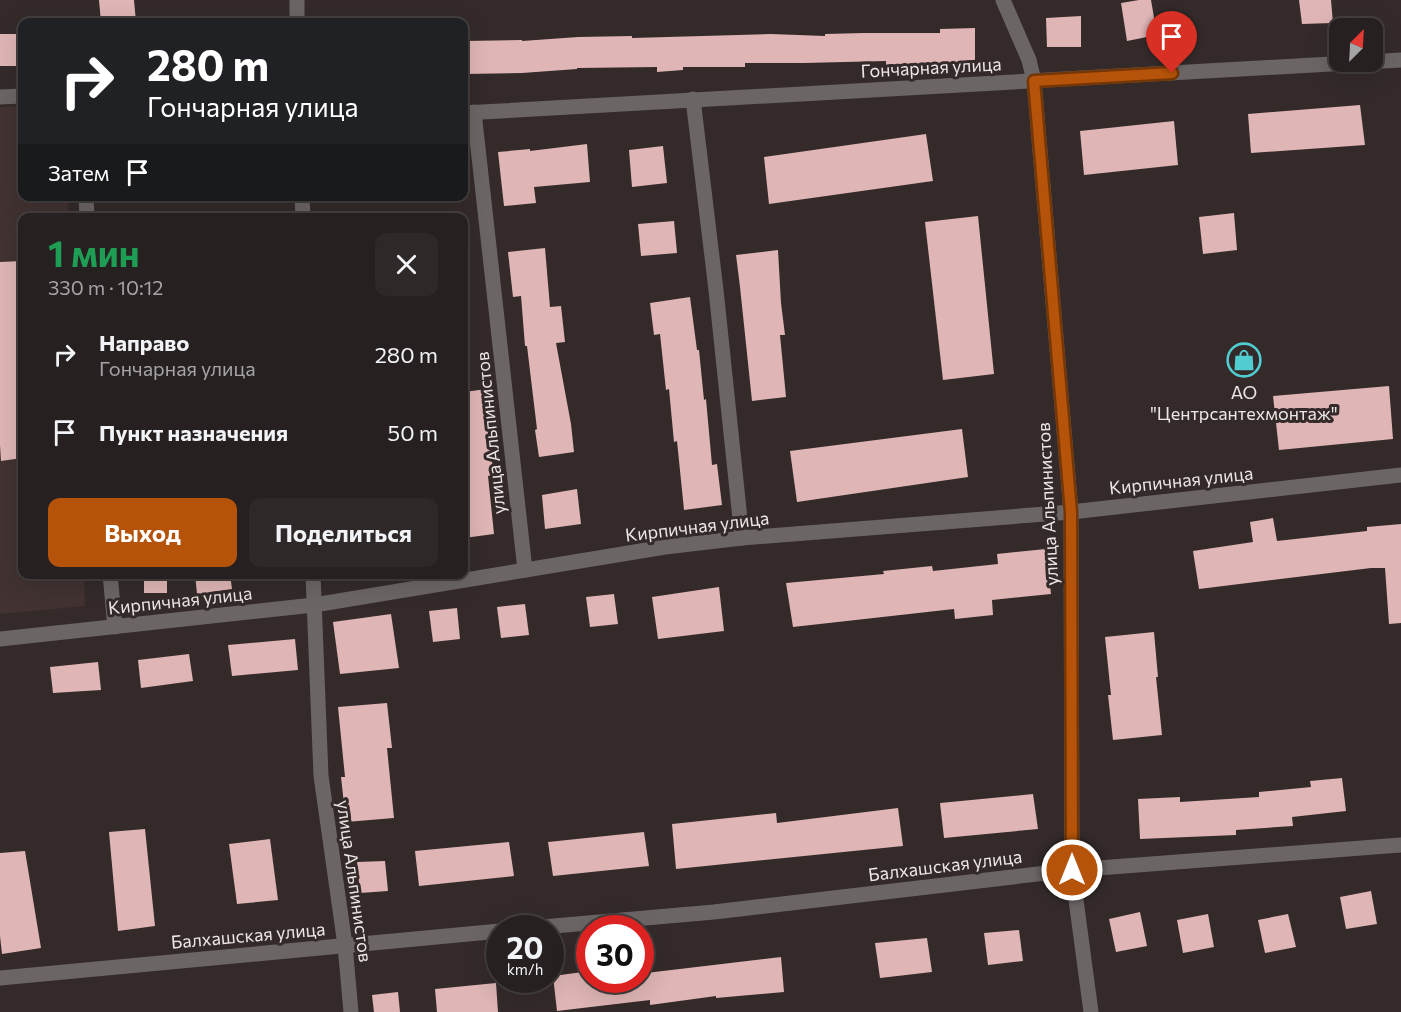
<!DOCTYPE html>
<html lang="ru">
<head>
<meta charset="utf-8">
<style>
  :root { --surface:#272020; --page:#2f2829; --text:#f1f3f6; --muted:#a4a3a5; --line:#433e3e; --accent:#b45309 }
  body { margin:0; font-family:Commissioner,sans-serif; background:var(--page); color:var(--text); height:100vh; display:flex; flex-direction:column; font-size:22px; white-space:nowrap }
  * { box-sizing:border-box; margin:0 }
  p { font-size:20px; color:var(--muted) }
  .icon { flex:none; width:33px; height:33px; fill:none; stroke:currentColor; stroke-width:2; stroke-linecap:round; stroke-linejoin:round }
  .map { position:relative; flex:1; overflow:hidden }
  .side { position:absolute; left:18px; top:213px; width:450px; height:366px; display:flex; flex-direction:column; background:var(--surface); border-radius:12px; box-shadow:0 6px 24px #0002,0 0 0 2px var(--line) }
  .side>* { flex:none }
  .top-card { position:absolute; left:18px; top:18px; width:450px; height:183px; border-radius:12px; box-shadow:0 6px 24px #0002,0 0 0 2px var(--line); background:#202124; color:#fff; overflow:hidden }
  .needle { width:39px; rotate:24deg }
  .controls { position:absolute; left:1329px; top:18px; display:grid; gap:12px }
  .controls a { display:grid; place-items:center; width:54px; height:54px; border-radius:12px; background:var(--surface); box-shadow:0 6px 24px #0002,0 0 0 2px var(--line); font-size:30px }
  .speed { position:absolute; left:486px; top:915px; display:flex; gap:12px; font-size:30px; font-weight:700; text-align:center }
  .speed>* { display:grid; place-content:center; width:78px; height:78px; border-radius:50%; background:var(--surface); box-shadow:0 6px 24px #0002,0 0 0 2px var(--line); line-height:1 }
  .speed small { font-size:15px; font-weight:400 }
  .speed .limit { border:9px solid #d22; background:#fff; color:#111 }
  .pin { position:absolute; display:grid; place-items:center; width:51px; height:51px; color:#fff; margin:-62px -26px; border-radius:50% 50% 50% 0; rotate:-45deg; box-shadow:0 0 6px #0007 }
  .pin .icon { rotate:45deg }
  .me { position:absolute; width:66px; margin:-33px; rotate:0deg; stroke-linejoin:round; filter:drop-shadow(0 0 4px #0008) }
  .turn { display:flex; align-items:center; gap:21px; height:126px; padding:0 30px; font-size:27px }
  .turn .icon { width:78px; height:78px; stroke-width:2.5 }
  .turn b { display:block; font-size:42px; line-height:51px }
  .then { display:flex; align-items:center; height:57px; padding:0 30px; background:#0003; gap:12px; font-size:22px }
  .round { display:grid; place-items:center; flex:none; width:63px; height:63px; border-radius:12px; background:var(--page) }
  .head { display:flex; align-items:center; justify-content:space-between; height:102px; padding:0 30px }
  h1 { font-size:36px; font-weight:700; line-height:45px; color:#1e9e55 }
  .action { display:flex; gap:12px; margin-top:auto; padding:12px 30px }
  .action a { flex:1; height:69px; border-radius:12px; background:var(--accent); color:#fff; font-size:24px; font-weight:700; line-height:69px; text-align:center }
  .action a+a { background:var(--page); color:var(--text) }
  ul { padding:0; list-style:none }
  li { display:flex; align-items:center; gap:18px; height:78px; padding:0 30px }
  li div { flex:1 }
  li b { display:block; font-size:22px }
  li em { font-style:normal }
  .map>svg:first-child { display:block }
</style>
</head>
<body>
<div class="map">
<svg width="1401" height="1012" viewBox="0 0 1401 1012">
  <rect width="100%" height="100%" fill="#342a2a"/>
  <path fill="#423232" d="M22 106V196L68 197 69 217 22 218V574L84 575 85 606 0 614V107Z"/>
  <g fill="#dfb5b5">
    <path d="M99 0H134L136 22H101Z"/>
    <path d="M1139 0H1151L1157 35 1127 41 1121 3Z"/>
    <path d="M1299 0H1331L1333 23 1302 24Z"/>
    <path d="M1081 16V47H1047L1046 18Z"/>
    <path d="M975 28V62L886 65V61L804 63H745V67H683V70L657 72V67L577 68V69L522 73 464 74V41L522 40V41L578 37 632 36V38L771 34 825 36V34L864 33H940V29Z"/>
    <rect x="0" y="34" width="22" height="32"/>
    <path d="M1360 105 1365 145 1251 153 1248 114Z"/>
    <path d="M1174 121 1178 165 1084 175 1080 131Z"/>
    <path d="M926 134 933 181 769 204 764 157Z"/>
    <path d="M587 144 590 182 534 187 536 203 504 206 498 152 530 149V151Z"/>
    <path d="M663 146 667 183 632 187 629 150Z"/>
    <path d="M1234 213 1237 250 1203 254 1199 217Z"/>
    <path d="M978 216 994 374 943 380 925 222Z"/>
    <path d="M674 221 677 253 641 256 638 224Z"/>
    <path d="M545 248 550 307 561 306 565 342 556 343 571 424 574 452 539 457 535 430 537 429 527 346H525L521 296 513 297 508 252Z"/>
    <path d="M778 250 781 303 785 335H780L786 397 752 401 740 287 736 255Z"/>
    <path d="M22 261V458L1 461 0 445V262Z"/>
    <path d="M690 297 697 350H699L704 400 706 399 712 465 717 464 722 505 684 510 677 441 674 442 669 389 666 390 660 334 654 335 650 303Z"/>
    <path d="M1389 386 1393 439 1279 450 1273 396Z"/>
    <path d="M487 389 492 433 488 434 494 475 488 476 494 534 464 538V392Z"/>
    <path d="M962 429 968 477 797 502 790 451Z"/>
    <path d="M577 489 581 524 545 529 542 495Z"/>
    <path d="M1273 518 1277 541 1367 531V527L1401 524V623L1389 624 1385 568H1371L1199 589 1193 551 1253 542 1250 522Z"/>
    <path d="M1046 549 1051 594 992 600 993 615 955 619 954 609 793 627 786 583 884 574 883 571 932 566 933 571 998 564 997 554Z"/>
    <rect x="144" y="574" width="23" height="19"/>
    <path d="M195 574H230L232 589 197 594Z"/>
    <path d="M719 587 724 631 658 639 652 597Z"/>
    <path d="M614 594 618 624 590 627 586 597Z"/>
    <path d="M525 604 529 635 501 638 497 607Z"/>
    <path d="M457 608 460 639 433 642 429 611Z"/>
    <path d="M391 614 399 668 340 674 333 622Z"/>
    <path d="M1154 632 1158 677H1156L1162 735 1113 740 1108 695H1111L1105 637Z"/>
    <path d="M295 639 298 670 232 676 228 645Z"/>
    <path d="M189 654 193 681 141 688 138 660Z"/>
    <path d="M98 662 101 690 53 693 50 667Z"/>
    <path d="M387 703 392 748H387L394 818 346 822 341 777H345L338 707Z"/>
    <path d="M1342 778 1346 811 1292 817 1293 826 1236 830V835L1140 839 1138 799 1180 797V802L1259 797V792L1311 787 1310 781Z"/>
    <path d="M1033 794 1038 829 944 838 940 803Z"/>
    <path d="M898 808 903 846 676 869 672 824 776 813 777 823Z"/>
    <path d="M145 829 155 926 118 931 109 832Z"/>
    <path d="M644 832 649 866 553 876 548 842Z"/>
    <path d="M270 839 278 900 237 904 229 844Z"/>
    <path d="M509 842 514 876 419 886 415 851Z"/>
    <path d="M25 851 41 948 2 954 0 936V853Z"/>
    <path d="M385 861 388 891 360 893 357 862Z"/>
    <path d="M1371 891 1377 924 1346 929 1340 897Z"/>
    <path d="M1140 912 1147 946 1116 952 1109 919Z"/>
    <path d="M1208 914 1214 947 1183 953 1177 920Z"/>
    <path d="M1288 914 1296 947 1265 953 1258 920Z"/>
    <path d="M1019 930 1023 961 988 965 984 933Z"/>
    <path d="M927 938 932 972 880 978 875 943Z"/>
    <path d="M781 957 784 992 716 998V996L650 1005V1000L557 1011 553 976 590 971V980H647L646 973Z"/>
    <path d="M496 983 498 1012H437L435 989Z"/>
    <path d="M398 992 400 1012H374L372 995Z"/>
  </g>
  <g fill="none" stroke-linecap="round" stroke-linejoin="round">
    <g stroke="#6b6665" stroke-width="15">
      <path d="M1003 0 1029 60 1034 81 1071 512 1072 870 1091 1012"/>
      <path d="M0 97 22 96"/>
      <path d="M693 99 716 290 742 538"/>
      <path d="M474 112 525 570"/>
      <path d="M86 196 87 218"/>
      <path d="M110 574 115 627"/>
      <path d="M0 639 314 605 665 547 742 538 1071 512 1401 475"/>
    </g>
    <g stroke="#6b6665" stroke-width="15">
      <path d="M297 0V22"/>
      <path d="M464 113 1401 60"/>
      <path d="M302 196 303 218"/>
      <path d="M313 574 321 776 345 945 351 1012"/>
      <path d="M531 928 714 912 1072 870 1401 845"/>
      <path d="M0 978 500 931"/>
    </g>
  </g>
  <g fill="none" stroke-linecap="round" stroke-linejoin="round">
    <g stroke="#753606" stroke-width="15">
      <path id="route" d="M1072 870 1071 512 1034 81 1172 73"/>
    </g>
    <use href="#route" stroke="#b45309" stroke-width="10"/>
  </g>
  <defs>
    <g id="shop-ring" transform="scale(1.725)"><circle r="9.5" fill="#342a2a" stroke="#51ccd1" stroke-width="1.5"/><path d="M-5-2.5h2.3a2.7 3.5 0 0 1 5.4 0H5L5.5 6h-11ZM-1.5-2.5h3a1.5 2.3 0 0 0-3 0Z" fill="#51ccd1"/></g>
  </defs>
  <g fill-rule="evenodd">
    <use href="#shop-ring" x="1244" y="360"/>
  </g>
  <g text-anchor="middle" dominant-baseline="central" stroke-width="6" stroke-linejoin="round" paint-order="stroke">
    <g font-size="18" fill="#ede6e6" stroke="#342a2a">
      <text transform="translate(931 67) rotate(-3)">Гончарная улица</text>
      <text transform="translate(490 433) rotate(-96)">улица Альпинистов</text>
      <text transform="translate(1181 480) rotate(-6)">Кирпичная улица</text>
      <text transform="translate(1047 504) rotate(-93)">улица Альпинистов</text>
      <text transform="translate(697 526) rotate(-7)">Кирпичная улица</text>
      <text transform="translate(180 600) rotate(-6)">Кирпичная улица</text>
      <text transform="translate(945 865) rotate(-7)">Балхашская улица</text>
      <text transform="translate(355 881) rotate(82)">улица Альпинистов</text>
      <text transform="translate(248 935) rotate(-5)">Балхашская улица</text>
    </g>
    <g font-size="18" fill="#ede6e6" stroke="#342a2a">
      <text x="1244" y="392">АО<tspan x="1244" dy="21">"Центрсантехмонтаж"</tspan></text>
    </g>
  </g>
</svg>
<div class="controls">
<a><svg class="needle" viewBox="-14 -14 28 28"><path d="M0-13l5 13h-10z" fill="#e53935"/><path d="M0 13l5-13h-10z" fill="#a4a3a5"/></svg></a>
</div>
<div class="speed"><div>20<small>km/h</small></div><div class="limit">30</div></div>
<div class="pin" style="left:1172px;top:73px;background:#d93025"><svg class="icon" aria-label="arrive" viewBox="0 0 24 24"><path d="M6 21V4h12l-3 4 3 4H6"/></svg></div>
<svg class="me" style="left:1072px;top:870px" viewBox="-20 -20 40 40"><circle r="17" fill="#b45309" stroke="#fff" stroke-width="3"/><path d="M0-11L8 9 0 5-8 9z" fill="#fff"/></svg>
<div class="top-card">
<div class="turn"><svg class="icon" aria-label="right" viewBox="0 0 24 24"><path d="M7 20v-9h11M14 6l5 5-5 5"/></svg><div><b>280 m</b>Гончарная улица</div></div>
<div class="then">Затем<svg class="icon" aria-label="arrive" viewBox="0 0 24 24"><path d="M6 21V4h12l-3 4 3 4H6"/></svg></div>
</div>
<section class="side">
<div class="head"><div><h1>1 мин</h1><p>330 m · 10:12</p></div><a class="round"><svg class="icon" aria-label="close" viewBox="0 0 24 24"><path d="M6 6l12 12M18 6L6 18"/></svg></a></div>
<ul>
<li><svg class="icon" aria-label="right" viewBox="0 0 24 24"><path d="M7 20v-9h11M14 6l5 5-5 5"/></svg><div><b>Направо</b><p>Гончарная улица</p></div><em>280 m</em></li>
<li><svg class="icon" aria-label="arrive" viewBox="0 0 24 24"><path d="M6 21V4h12l-3 4 3 4H6"/></svg><div><b>Пункт назначения</b></div><em>50 m</em></li>
</ul>
<div class="action"><a>Выход</a><a>Поделиться</a></div>
</section>
</div>
</body>
</html>
